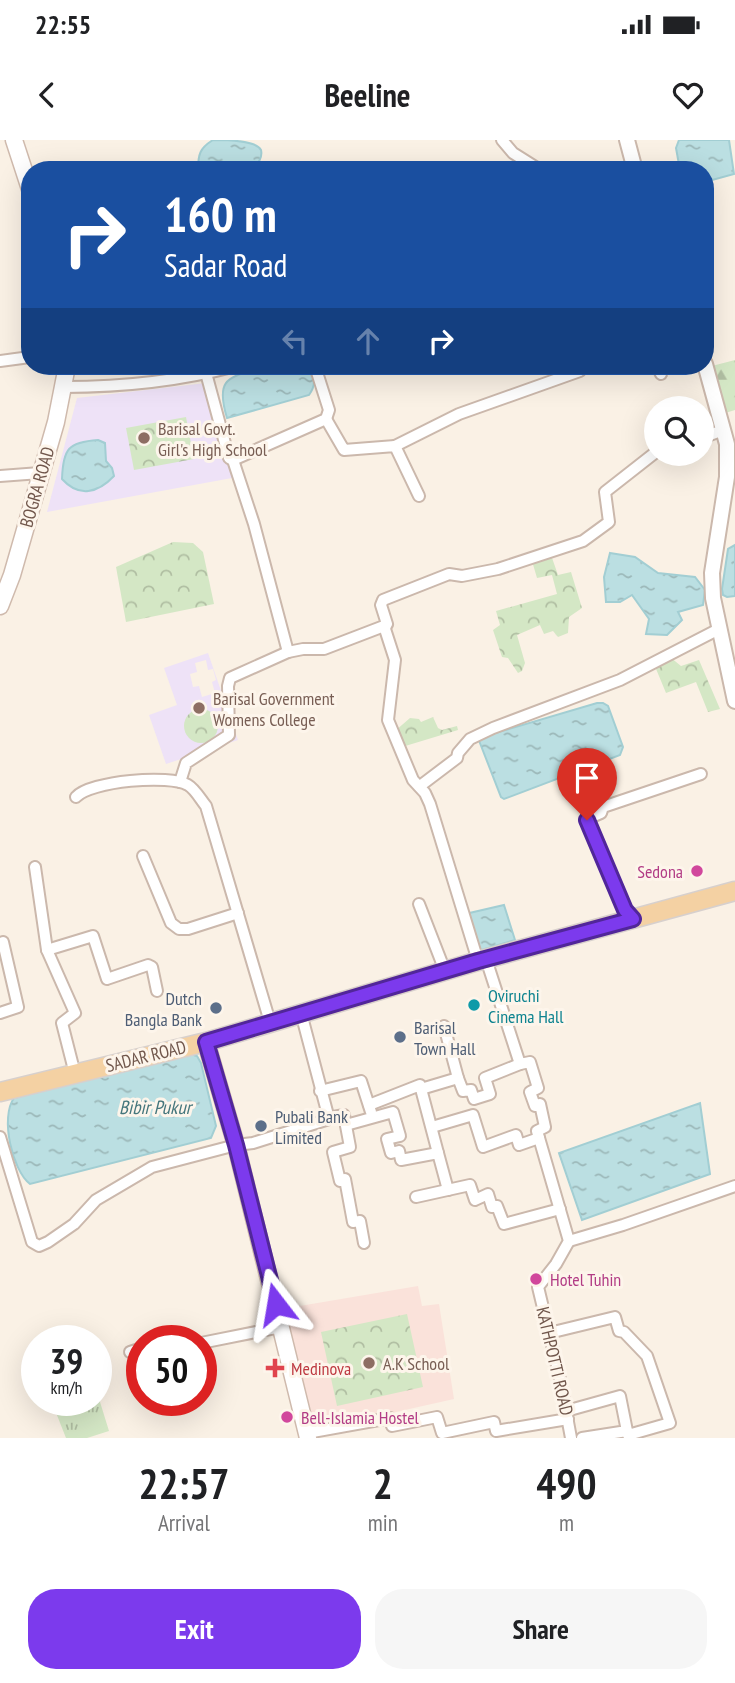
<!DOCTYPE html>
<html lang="en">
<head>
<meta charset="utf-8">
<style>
  :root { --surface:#fff; --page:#f6f6f6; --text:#202124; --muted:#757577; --accent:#7c3aed }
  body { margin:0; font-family:"PT Sans Narrow",sans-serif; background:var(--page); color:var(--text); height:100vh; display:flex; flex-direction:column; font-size:26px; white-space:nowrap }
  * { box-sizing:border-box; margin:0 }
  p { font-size:23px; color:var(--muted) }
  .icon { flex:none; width:38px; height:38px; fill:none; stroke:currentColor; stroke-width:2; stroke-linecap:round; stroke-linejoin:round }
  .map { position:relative; height:1298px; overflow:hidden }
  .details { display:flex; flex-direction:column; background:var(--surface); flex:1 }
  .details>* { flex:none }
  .hud { position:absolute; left:21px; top:21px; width:693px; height:214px; border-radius:28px; box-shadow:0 7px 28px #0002; background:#1a4fa0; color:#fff; overflow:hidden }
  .controls { position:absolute; left:644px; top:256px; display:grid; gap:14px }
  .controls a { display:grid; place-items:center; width:70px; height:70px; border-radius:50%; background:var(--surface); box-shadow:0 7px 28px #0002; font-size:35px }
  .speed { position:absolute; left:21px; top:1185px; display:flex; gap:14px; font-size:35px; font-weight:700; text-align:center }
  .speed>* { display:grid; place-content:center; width:91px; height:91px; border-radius:50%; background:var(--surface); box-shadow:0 7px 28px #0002; line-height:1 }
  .speed small { font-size:18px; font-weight:400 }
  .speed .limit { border:10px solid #d22; background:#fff; color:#111 }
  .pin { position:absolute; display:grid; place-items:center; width:60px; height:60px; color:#fff; margin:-72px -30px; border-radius:50% 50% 50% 0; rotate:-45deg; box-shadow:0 0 7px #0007 }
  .pin .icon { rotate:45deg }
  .me { position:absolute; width:77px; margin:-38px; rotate:346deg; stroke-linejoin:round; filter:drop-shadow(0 0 5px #0008) }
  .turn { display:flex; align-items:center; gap:24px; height:147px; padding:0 28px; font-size:32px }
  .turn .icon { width:91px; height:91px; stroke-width:2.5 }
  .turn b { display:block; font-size:49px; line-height:60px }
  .lanes { display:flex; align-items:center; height:66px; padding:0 28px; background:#0003; justify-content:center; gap:35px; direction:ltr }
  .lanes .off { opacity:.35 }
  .eta { display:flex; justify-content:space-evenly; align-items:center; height:119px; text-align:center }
  .eta b { font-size:42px; font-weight:700; line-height:49px }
  .cta { display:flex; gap:14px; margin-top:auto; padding:14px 28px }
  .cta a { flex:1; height:80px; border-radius:28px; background:var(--accent); color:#fff; font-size:28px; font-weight:700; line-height:80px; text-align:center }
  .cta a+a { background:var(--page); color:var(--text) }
  .status { display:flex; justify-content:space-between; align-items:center; height:49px; padding:0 35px; background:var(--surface); direction:ltr }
  .status svg { height:19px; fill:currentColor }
  header { display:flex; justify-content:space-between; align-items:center; height:91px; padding:0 28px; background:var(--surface); font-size:32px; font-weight:700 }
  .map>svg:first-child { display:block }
</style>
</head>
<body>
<div class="status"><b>22:55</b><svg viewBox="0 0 49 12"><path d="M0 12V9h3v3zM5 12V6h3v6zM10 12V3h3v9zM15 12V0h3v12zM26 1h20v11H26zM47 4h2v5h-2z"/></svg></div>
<header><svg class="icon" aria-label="back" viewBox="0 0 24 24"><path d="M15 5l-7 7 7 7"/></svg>Beeline<svg class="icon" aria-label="heart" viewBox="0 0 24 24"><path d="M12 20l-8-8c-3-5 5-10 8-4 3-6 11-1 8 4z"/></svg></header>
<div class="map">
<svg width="735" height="1298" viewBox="0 0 735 1298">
  <defs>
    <pattern id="grass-tufts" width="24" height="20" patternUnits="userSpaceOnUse" patternTransform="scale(1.75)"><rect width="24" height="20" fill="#d4e7c5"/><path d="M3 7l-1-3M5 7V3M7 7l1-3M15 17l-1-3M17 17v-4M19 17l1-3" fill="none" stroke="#b0bea2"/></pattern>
    <pattern id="forest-firs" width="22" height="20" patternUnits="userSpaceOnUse" patternTransform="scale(1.75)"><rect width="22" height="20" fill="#d4e7c5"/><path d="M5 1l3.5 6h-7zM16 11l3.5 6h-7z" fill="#b0bea2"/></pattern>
    <pattern id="park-crowns" width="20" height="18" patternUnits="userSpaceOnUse" patternTransform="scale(1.75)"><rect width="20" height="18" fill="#d4e7c5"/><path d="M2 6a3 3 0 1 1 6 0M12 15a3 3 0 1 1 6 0" fill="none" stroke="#b0bea2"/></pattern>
    <pattern id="water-ripples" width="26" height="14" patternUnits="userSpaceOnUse" patternTransform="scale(1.75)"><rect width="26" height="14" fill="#bbdfe2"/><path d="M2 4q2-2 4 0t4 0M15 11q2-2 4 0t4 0" fill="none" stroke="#9cb8b9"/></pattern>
  </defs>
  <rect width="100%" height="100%" fill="#faf1e5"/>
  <path fill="#fae2da" d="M418 1146 422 1166 439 1164 454 1259 311 1291 282 1169Z"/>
  <g fill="#eee2f7" fill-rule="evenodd">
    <path d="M206 243 232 338 47 372 77 258Z"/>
    <path d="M208 513 238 600 166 624 149 575 177 565 164 528ZM206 520 208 530 213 529 216 540 212 542 215 553 202 557 199 546 193 547 190 534 197 532 195 523Z"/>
  </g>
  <path fill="url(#grass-tufts)" d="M96 1249 109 1291 87 1298H66L51 1260H96Z"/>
  <path fill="url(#forest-firs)" d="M735 220V270L722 274 708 227Z"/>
  <g fill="url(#park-crowns)">
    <path d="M186 277 194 319 134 330 126 288Z"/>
    <path d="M173 402 193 403 203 412 214 464 126 482 116 427Z"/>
    <path d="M551 415 558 435 571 432 582 468 569 477 568 493 558 497 553 491 544 494 540 485 517 495 525 523 522 531 518 533 508 518 502 517 493 490 500 485 496 471 557 454 552 435 537 438 532 421Z"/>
    <path d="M670 517 681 526 699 520 720 569 708 572 696 542 666 553 654 524Z"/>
    <circle cx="201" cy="586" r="17"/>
    <path d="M433 577 438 588 442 590 457 586 458 590 402 607 395 591 410 578 419 579 421 582Z"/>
    <path d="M407 1174 423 1247 337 1266 321 1192Z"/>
  </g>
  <g fill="url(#water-ripples)" stroke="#a2ced3" stroke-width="2">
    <path d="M213 0C226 0 256 0 261 10 263 19 257 24 251 30H198C198 14 200 8 213 0Z"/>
    <path d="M679 0H729L734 34 705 42V30H680L676 8Z"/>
    <path d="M266 226H309C314 237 317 244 309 255L227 278C214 235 231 238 266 226Z"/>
    <path d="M98 300 105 303 106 321 112 328 114 336C98 353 79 358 62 339 63 309 68 302 98 300Z"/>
    <path d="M735 405V456L727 457 723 455 722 449 728 409Z"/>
    <path d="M610 413 635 417 658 433 695 437 705 450 703 465 678 472 682 480 667 495 646 494 649 479 632 455 620 462H606L604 437Z"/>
    <path d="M597 563H603L608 566 623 607 620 615 504 659 501 657 478 598Z"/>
    <path d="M504 765 515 800 478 811 465 774Z"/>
    <path d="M188 913 197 916 201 923 216 986 211 998 30 1044C12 1030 0 977 14 958Z"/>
    <path d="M700 963 710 1034 582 1080 559 1013Z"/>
  </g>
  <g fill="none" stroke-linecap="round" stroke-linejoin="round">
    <g stroke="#cbb8ac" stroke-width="14">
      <g id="minor">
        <path d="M502 0 513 13 540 30"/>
        <path d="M618 30 634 26"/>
        <path d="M0 221 30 217"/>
        <path d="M657 226 661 234"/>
        <path d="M206 233 229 318 233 320 326 279 329 270 315 226"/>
        <path d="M64 247C122 247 180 241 236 226"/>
        <path d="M326 279 344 310 395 306 419 356"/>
        <path d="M702 298 723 290"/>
        <path d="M395 306 459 274 580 231 582 226"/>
        <path d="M233 320 254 384 288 512"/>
        <path d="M0 336 40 333"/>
        <path d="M386 485 385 489 395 520 388 580 413 640 425 653 430 664 478 821"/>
        <path d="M180 642 186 623 229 595 228 546 230 538 288 512 303 509H324L384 486 387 484 381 465 383 460 449 434 462 436 498 429 583 401 609 382 605 352 656 312"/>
        <path d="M420 646 457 618 458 613 470 599 493 588 620 540 719 489"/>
        <path d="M76 657C90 641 170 634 188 645 195 649 201 660 206 666L270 882"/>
        <path d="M143 716 171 783 179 789H188L238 773"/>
        <path d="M35 727 47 810 75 873 62 883 75 934"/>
        <path d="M419 764 445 831"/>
        <path d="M633 779 625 770 587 679 601 673 603 667 701 634"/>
        <path d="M47 810 93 796 107 839 148 825 152 827 157 851"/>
        <path d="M486 819 520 924 530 922 538 948 530 952 535 966 540 964 545 987 537 991 569 1101 556 1124 538 1147 559 1234 571 1298"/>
        <path d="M0 873 18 867 3 802"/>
        <path d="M458 938 463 951 471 950 474 959 490 954 485 938 520 924"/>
        <path d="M421 949 458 938 444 886"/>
        <path d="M320 951 361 941 371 972"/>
        <path d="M369 965 420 945 438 1013"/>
        <path d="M328 978 344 975 350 1007 333 1012 340 1041 345 1039 353 1082 360 1081 364 1103"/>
        <path d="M346 985 393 972 400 996 387 999 391 1013 399 1011 401 1020 438 1013 448 1050"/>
        <path d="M432 987 473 975 483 1007 516 995 519 1005 539 998"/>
        <path d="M0 997 32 1102 39 1106 48 1102 74 1084 96 1060 152 1027 236 1005 253 1003 329 979 301 873"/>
        <path d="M416 1057 470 1045 475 1060 488 1054 492 1067 497 1066 504 1084 560 1069"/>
        <path d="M569 1101 623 1085 735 1046"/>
        <path d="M549 1193 615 1177 619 1191 624 1192 647 1216 670 1283 628 1295 627 1291"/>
        <path d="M159 1200 158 1196 172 1193 175 1200"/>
        <path d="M201 1203 281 1187"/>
        <path d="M130 1212 142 1208"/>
        <path d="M566 1271 620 1256 627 1291 582 1298"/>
        <path d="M307 1293 390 1278 392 1286 437 1277 442 1293 494 1282 496 1291 568 1279"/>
      </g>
    </g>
    <g stroke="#cbb8ac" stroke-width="18">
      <g id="tertiary">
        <path d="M627 0 635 30"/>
        <path d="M705 224 727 304V337L712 433 713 458 735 561"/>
      </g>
    </g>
    <g stroke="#cfbaad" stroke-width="19">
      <g id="secondary">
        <path d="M14 0 30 49"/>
        <path d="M0 466 12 435 56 282 67 226"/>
        <path d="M206 902 236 1005 308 1298"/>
      </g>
    </g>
    <g stroke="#d7d0cd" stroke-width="21">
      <path id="primary" d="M0 952 206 902 478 821 735 751"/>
    </g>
    <use href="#minor" stroke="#fff" stroke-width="10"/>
    <use href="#tertiary" stroke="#fff" stroke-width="14"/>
    <use href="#secondary" stroke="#fff" stroke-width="16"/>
    <use href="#primary" stroke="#f4d1a3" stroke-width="18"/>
  </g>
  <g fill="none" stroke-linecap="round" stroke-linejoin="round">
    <g stroke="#51269a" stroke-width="18">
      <path id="route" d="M276 1164 236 1005 206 902 478 821 633 779 625 770 587 680"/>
    </g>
    <use href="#route" stroke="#7c3aed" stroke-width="12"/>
  </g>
  <g fill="#8d6e63" stroke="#fdf5eb" stroke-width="2.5">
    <circle cx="144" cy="298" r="7"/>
    <circle cx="199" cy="568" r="7"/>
    <circle cx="369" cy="1223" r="7"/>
  </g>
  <g fill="#d1479c" stroke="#fdf5eb" stroke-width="2.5">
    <circle cx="697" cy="731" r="7"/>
    <circle cx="536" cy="1139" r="7"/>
    <circle cx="287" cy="1277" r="7"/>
  </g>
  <circle fill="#0f9aa8" stroke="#fdf5eb" stroke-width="2.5" cx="474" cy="865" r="7"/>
  <g fill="#5c6f8a" stroke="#fdf5eb" stroke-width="2.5">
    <circle cx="216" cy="868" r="7"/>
    <circle cx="400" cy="897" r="7"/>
    <circle cx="261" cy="986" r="7"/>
  </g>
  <path fill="#e0444e" stroke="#fdf5eb" stroke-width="2.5" d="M271.5 1217.5h7v7h7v7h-7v7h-7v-7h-7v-7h7z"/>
  <g text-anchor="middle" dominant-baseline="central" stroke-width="6" stroke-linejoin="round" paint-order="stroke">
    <g font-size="18" fill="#785e54" stroke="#fdf5eb" text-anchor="start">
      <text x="158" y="288">Barisal Govt.<tspan x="158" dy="21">Girl's High School</tspan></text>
      <text x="213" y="558">Barisal Government<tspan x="213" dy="21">Womens College</tspan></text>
      <text x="383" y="1223">A.K School</text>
    </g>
    <g font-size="18" fill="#71574c" stroke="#fdf5eb">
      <text transform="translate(37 347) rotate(-74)">BOGRA ROAD</text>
      <text transform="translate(146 916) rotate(-14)">SADAR ROAD</text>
      <text transform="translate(555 1221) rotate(77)">KATHPOTTI ROAD</text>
    </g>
    <g font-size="18" fill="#b23c85" stroke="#fdf5eb" text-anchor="start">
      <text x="683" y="731" text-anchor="end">Sedona</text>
      <text x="550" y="1139">Hotel Tuhin</text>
      <text x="301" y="1277">Bell-Islamia Hostel</text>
    </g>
    <g font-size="18" fill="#0d838f" stroke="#fdf5eb" text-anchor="start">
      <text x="488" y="855">Oviruchi<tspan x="488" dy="21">Cinema Hall</tspan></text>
    </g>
    <g font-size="18" fill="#4e5e75" stroke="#fdf5eb" text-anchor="start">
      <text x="202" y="858" text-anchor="end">Dutch<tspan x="202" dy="21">Bangla Bank</tspan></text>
      <text x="414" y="887">Barisal<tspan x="414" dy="21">Town Hall</tspan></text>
      <text x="275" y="976">Pubali Bank<tspan x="275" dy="21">Limited</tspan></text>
    </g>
    <g font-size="18" fill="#be3a42" stroke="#fdf5eb" text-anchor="start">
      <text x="291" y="1228">Medinova</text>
    </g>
    <g font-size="19" font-style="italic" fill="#45767c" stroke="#fdf5eb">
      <text x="155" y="967">Bibir Pukur</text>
    </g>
  </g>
</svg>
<div class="controls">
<a><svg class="icon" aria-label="search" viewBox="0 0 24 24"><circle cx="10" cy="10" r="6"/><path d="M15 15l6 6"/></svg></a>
</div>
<div class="speed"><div>39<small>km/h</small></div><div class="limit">50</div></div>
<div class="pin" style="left:587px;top:680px;background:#d93025"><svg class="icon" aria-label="arrive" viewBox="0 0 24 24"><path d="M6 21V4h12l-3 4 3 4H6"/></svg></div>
<svg class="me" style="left:276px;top:1164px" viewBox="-20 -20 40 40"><path d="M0-17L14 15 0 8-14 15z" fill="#7c3aed" stroke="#fff" stroke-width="4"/></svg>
<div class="hud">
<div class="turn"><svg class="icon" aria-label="right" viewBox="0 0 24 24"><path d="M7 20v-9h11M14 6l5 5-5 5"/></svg><div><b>160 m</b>Sadar Road</div></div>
<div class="lanes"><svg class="icon off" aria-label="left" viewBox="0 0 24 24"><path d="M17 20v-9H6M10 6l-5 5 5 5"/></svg><svg class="icon off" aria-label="ahead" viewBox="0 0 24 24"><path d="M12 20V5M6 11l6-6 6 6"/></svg><svg class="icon" aria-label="right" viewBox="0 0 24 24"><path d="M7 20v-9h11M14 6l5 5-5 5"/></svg></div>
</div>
</div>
<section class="details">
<div class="eta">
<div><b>22:57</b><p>Arrival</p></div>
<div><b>2</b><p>min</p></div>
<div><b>490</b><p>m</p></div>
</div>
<div class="cta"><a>Exit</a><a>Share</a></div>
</section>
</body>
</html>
